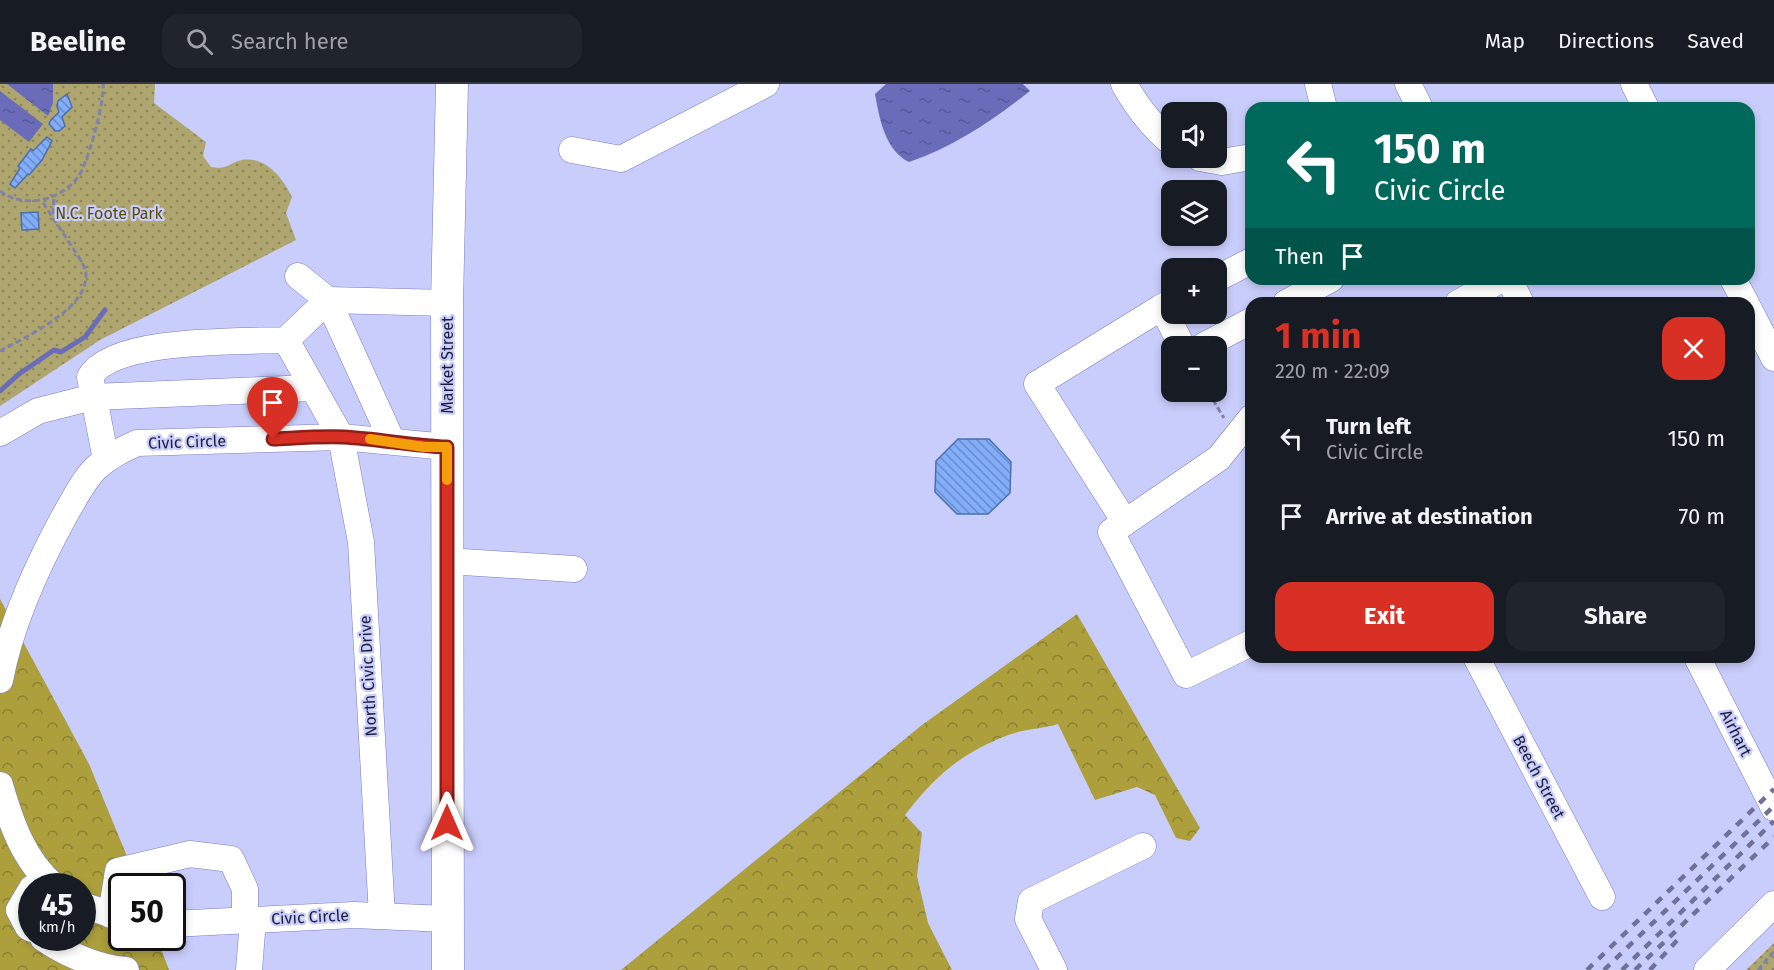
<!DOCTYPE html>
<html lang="en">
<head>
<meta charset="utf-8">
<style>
  :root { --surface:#171b24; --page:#20242c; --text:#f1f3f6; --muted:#9ea1a6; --line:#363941; --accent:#d93025 }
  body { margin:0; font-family:"Fira Sans",sans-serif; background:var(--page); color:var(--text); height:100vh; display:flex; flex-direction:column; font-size:22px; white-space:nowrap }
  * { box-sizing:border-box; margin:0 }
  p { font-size:20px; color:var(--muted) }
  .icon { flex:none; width:33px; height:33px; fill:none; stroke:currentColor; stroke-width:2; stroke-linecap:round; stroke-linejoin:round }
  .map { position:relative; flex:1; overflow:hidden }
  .side { position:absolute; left:1245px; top:213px; width:510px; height:366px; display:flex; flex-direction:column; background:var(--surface); border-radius:18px; box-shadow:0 3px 9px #0003 }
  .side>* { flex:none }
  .guide { position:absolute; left:1245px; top:18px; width:510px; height:183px; border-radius:18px; box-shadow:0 3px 9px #0003; background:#00695c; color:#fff; overflow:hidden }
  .buttons { position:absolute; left:1161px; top:18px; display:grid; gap:12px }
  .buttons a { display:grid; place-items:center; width:66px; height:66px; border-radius:12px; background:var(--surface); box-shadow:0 3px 9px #0003; font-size:30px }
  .speed { position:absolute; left:18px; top:789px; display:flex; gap:12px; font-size:30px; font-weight:700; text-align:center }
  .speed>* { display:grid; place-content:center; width:78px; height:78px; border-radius:50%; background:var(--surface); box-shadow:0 3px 9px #0003; line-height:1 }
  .speed small { font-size:15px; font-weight:400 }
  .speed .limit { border:3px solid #111; border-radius:9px; background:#fff; color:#111 }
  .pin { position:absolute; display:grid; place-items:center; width:51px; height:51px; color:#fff; margin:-62px -26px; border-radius:50% 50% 50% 0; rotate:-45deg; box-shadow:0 0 6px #0007 }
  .pin .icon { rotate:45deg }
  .me { position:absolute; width:66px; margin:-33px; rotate:0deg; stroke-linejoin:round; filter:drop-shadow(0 0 4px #0008) }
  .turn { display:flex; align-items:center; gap:21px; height:126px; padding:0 30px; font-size:27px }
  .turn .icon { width:78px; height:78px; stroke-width:2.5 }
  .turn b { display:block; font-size:42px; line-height:51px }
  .then { display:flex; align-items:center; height:57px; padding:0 30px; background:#0003; gap:12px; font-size:22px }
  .round { display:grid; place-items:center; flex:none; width:63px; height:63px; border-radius:18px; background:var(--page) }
  .head { display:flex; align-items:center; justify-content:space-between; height:102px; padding:0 30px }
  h1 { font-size:36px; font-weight:700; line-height:45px; color:var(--accent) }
  .primary-button { display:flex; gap:12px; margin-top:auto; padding:12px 30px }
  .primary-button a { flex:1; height:69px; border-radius:18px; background:var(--accent); color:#fff; font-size:24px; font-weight:700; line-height:69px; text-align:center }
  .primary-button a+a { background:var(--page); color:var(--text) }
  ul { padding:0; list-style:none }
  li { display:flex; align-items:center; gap:18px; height:78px; padding:0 30px }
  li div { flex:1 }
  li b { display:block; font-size:22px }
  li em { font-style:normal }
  header { display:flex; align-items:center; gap:36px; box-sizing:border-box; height:84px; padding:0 30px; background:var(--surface); border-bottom:2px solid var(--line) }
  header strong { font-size:28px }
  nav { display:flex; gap:33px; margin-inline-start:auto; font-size:21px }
  .search { width:420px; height:54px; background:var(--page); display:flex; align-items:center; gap:15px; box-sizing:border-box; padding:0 21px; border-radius:18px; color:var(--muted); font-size:22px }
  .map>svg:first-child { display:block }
</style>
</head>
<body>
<header>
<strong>Beeline</strong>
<div class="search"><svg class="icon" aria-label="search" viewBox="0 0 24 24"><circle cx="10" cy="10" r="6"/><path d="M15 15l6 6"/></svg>Search here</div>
<nav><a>Map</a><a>Directions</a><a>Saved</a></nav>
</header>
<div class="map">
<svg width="1774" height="886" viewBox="0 0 1774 886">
  <defs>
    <pattern id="forest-crowns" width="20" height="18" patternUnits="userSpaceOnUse" patternTransform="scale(1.5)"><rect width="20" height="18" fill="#ac9f3c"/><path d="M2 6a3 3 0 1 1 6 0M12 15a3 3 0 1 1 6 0" fill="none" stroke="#8b8133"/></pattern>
    <pattern id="park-dots" width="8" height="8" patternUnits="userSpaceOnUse" patternTransform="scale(1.5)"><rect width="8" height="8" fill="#aea66e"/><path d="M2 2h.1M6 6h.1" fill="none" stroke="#8d875b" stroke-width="1.8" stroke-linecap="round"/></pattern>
    <pattern id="water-ripples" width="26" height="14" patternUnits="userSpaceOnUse" patternTransform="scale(1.5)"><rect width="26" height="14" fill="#6a6cba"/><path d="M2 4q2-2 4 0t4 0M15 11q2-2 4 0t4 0" fill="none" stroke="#565898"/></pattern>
    <pattern id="building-back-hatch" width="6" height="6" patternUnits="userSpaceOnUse" patternTransform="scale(1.5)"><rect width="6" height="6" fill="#82adf8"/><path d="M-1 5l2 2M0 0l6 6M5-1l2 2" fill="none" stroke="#6a8cca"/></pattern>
  </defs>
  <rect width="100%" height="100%" fill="#c9cdfb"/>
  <g fill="url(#forest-crowns)" fill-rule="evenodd">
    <path d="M0 515 89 680 138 799 139 802H122V854H157L169 886H0ZM32 802H82V854H32Z"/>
    <path d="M1077 530 1200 744 1190 757 1176 754 1155 711 1137 703 1095 716 1058 640C1042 645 1023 645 1008 651 960 670 936 691 905 731L922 749 917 792 928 839 952 886H621L922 641Z"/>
  </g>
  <g fill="url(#park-dots)">
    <path d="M0 0H155L154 19 206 58 203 72 211 83C229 86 228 79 242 76 266 72 283 94 292 113L286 129 296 156 100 256 0 322Z"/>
    <path d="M1774 859V886H1746Z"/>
  </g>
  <g fill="url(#water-ripples)">
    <path d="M7 0H53V19L48 32Z"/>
    <path d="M886 0H1023L1030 7C993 36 954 63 909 78 885 67 879 33 875 10Z"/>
    <path d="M0 7 43 40 29 58 0 36Z"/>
  </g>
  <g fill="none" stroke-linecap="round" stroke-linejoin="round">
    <path stroke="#6a6cba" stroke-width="5" d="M0 307 19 290 54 266 61 268 85 253 105 226"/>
  </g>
  <g fill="url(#building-back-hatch)" stroke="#4c6fad" stroke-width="1.5">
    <path d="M67 10 72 23 62 33 65 42 59 47H55L49 40 51 36 59 28 57 22 58 17Z"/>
    <path d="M47 53 52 57 42 76 29 91 28 90 15 104 10 100 20 84 18 82 31 65 33 67Z"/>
    <path d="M38 128 39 145 22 146 21 129Z"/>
    <path d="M958 355H989L1011 378 1010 409 988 430H957L935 408 936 377Z"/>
  </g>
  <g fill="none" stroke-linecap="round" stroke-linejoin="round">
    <g stroke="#7a7dc3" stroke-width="27">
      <g id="minor">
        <path d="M1124 0C1137 23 1151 42 1172 59"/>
        <path d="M1318 0 1324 24"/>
        <path d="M1408 0 1420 24"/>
        <path d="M1634 0 1646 24"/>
        <path d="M572 66 621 75 766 0"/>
        <path d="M1200 74 1222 78 1251 73"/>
        <path d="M298 192 328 216 392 357"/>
        <path d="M1216 195 1251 177"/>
        <path d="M1509 195 1521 219"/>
        <path d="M1733 195 1746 219"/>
        <path d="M1172 218 1162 223 1182 262"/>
        <path d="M1286 219 1331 195"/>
        <path d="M1458 219 1502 195"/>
        <path d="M1749 225 1774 274"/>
        <path d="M286 256 341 353 361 458 382 832"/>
        <path d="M1203 262 1251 237"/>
        <path d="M1251 334 1219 374 1111 448 1186 591 1251 559"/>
        <path d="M0 349 38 327 93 313 312 304"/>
        <path d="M106 376 90 293C113 253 242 258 286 256L328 216 447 219"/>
        <path d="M1125 438 1037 300 1162 223"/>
        <path d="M447 477 574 485"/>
        <path d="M1476 573 1602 813"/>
        <path d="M1697 573 1774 724"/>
        <path d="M0 596C11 538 38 480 66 429 75 414 84 395 97 383 109 372 122 366 137 359L341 353 447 363"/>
        <path d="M0 701C11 739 24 777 54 802"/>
        <path d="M32 804 19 826 28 843 32 845"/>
        <path d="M82 821 122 834"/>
        <path d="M111 831 118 787 190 770 231 775 245 805V836"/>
        <path d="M172 840 354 831 447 835"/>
        <path d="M43 854C66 870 98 884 126 886"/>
        <path d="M249 886 253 836"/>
        <path d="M1054 886 1028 835 1031 817 1143 762"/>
        <path d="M1707 886 1774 820"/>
      </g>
    </g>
    <g stroke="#7a7dc3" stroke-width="33">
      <path id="major" d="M448 886 447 219 452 0"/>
    </g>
    <g stroke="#8082a9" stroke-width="3" stroke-dasharray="6 3" stroke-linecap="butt">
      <path d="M0 107C24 125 60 117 78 93 88 79 105 17 103 0"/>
      <path d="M53 130 54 113"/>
      <path d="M0 267C25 253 86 226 86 192 86 186 83 180 80 175L42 117"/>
      <path d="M1208 308 1224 334"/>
      <path d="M1758 886 1774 867"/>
    </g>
    <use href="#minor" stroke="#fff" stroke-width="26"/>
    <use href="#major" stroke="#fff" stroke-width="32"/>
    <g stroke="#6f7196" stroke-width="4.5" stroke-dasharray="8 8" stroke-linecap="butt">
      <path d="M1587 886 1774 705"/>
      <path d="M1604 886 1774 722"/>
      <path d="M1622 886 1774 737"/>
      <path d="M1635 886 1774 753"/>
      <path d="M1650 886 1682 851"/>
    </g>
  </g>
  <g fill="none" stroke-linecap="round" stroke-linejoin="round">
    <g stroke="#8d1f18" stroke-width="15">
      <path id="route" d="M273 355C296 354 320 352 344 353 379 355 413 362 447 363V739"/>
    </g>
    <use href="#route" stroke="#d93025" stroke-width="10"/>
    <path stroke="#f59e0b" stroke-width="10" d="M370 355 424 363H447V396"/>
  </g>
  <g text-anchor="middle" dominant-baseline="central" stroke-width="4.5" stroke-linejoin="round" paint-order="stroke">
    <g font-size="16" fill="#584e00" stroke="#c9cdfb">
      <text x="109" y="129">N.C. Foote Park</text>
    </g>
    <g font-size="16" fill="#1c1d39" stroke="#c9cdfb">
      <text transform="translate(447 281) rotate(-90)">Market Street</text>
      <text transform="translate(187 358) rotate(-2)">Civic Circle</text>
      <text transform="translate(368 592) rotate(-93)">North Civic Drive</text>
      <text transform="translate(1736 649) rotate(63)">Airhart</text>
      <text transform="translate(1539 693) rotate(62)">Beech Street</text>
      <text transform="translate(310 833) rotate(-3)">Civic Circle</text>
    </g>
  </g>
</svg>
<div class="buttons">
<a><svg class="icon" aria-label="sound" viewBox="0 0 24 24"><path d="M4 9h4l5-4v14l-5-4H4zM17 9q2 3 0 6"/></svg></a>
<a><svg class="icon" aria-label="layers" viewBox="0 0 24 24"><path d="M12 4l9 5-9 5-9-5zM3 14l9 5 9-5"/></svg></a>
<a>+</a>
<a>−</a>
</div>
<div class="speed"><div>45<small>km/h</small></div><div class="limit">50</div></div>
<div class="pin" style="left:273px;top:355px;background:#d93025"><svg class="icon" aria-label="arrive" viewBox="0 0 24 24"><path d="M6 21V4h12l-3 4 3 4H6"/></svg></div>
<svg class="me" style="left:447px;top:739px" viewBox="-20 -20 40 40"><path d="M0-17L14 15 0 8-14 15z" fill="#d93025" stroke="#fff" stroke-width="4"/></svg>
<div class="guide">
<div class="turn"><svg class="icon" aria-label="left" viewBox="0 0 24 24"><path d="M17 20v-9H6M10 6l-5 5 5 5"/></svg><div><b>150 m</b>Civic Circle</div></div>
<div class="then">Then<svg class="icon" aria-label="arrive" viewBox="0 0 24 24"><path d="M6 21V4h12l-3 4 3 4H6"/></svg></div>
</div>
<section class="side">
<div class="head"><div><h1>1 min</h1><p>220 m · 22:09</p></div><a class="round" style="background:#d93025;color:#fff"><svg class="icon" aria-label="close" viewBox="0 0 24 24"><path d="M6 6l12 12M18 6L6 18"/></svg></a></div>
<ul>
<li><svg class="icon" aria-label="left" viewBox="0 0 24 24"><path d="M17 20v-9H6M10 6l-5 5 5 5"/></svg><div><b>Turn left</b><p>Civic Circle</p></div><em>150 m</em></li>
<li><svg class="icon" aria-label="arrive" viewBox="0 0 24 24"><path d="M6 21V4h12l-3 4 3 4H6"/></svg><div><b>Arrive at destination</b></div><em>70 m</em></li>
</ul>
<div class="primary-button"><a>Exit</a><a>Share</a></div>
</section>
</div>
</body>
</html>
